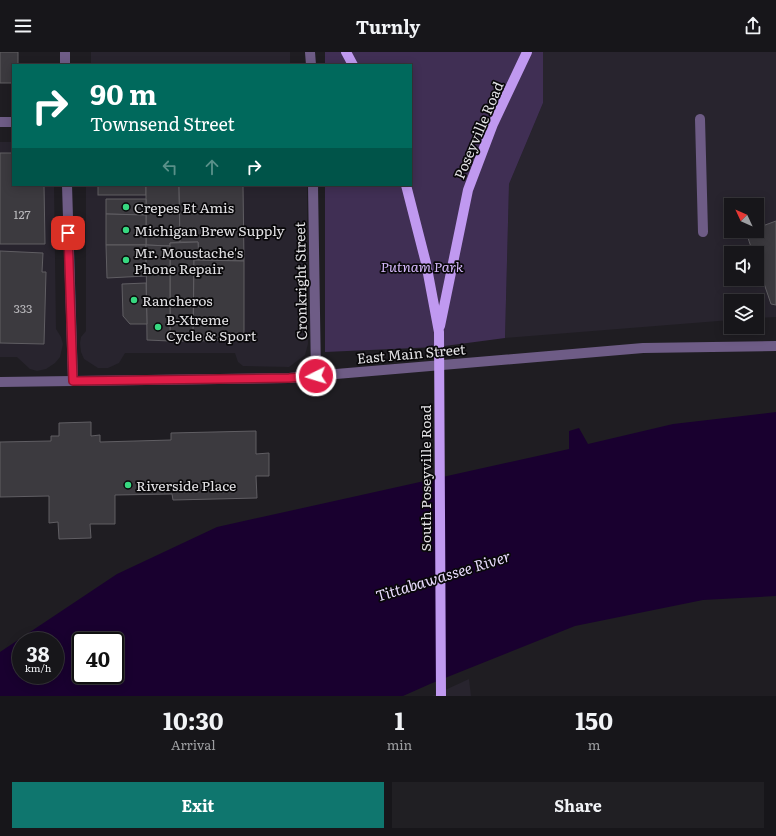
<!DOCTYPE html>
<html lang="en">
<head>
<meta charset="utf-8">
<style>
  :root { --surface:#17161a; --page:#201f23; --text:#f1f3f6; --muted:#9e9fa2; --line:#363539; --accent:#0f766e }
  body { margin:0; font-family:Literata,serif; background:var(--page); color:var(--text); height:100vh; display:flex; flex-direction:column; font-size:15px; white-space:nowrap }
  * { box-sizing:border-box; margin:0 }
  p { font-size:13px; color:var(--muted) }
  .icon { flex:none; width:22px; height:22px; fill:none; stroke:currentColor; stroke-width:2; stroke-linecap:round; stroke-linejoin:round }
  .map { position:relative; height:644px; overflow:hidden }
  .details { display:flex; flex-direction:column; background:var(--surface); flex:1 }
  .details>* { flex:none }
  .guide { position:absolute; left:12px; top:12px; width:400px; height:122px; border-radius:0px; box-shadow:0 2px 10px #0003,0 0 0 1px var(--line); background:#00695c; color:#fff; overflow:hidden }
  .needle { width:26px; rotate:314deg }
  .tools { position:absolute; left:724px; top:146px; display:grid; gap:8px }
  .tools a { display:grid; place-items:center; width:40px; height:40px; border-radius:0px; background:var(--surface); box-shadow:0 2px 10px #0003,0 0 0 1px var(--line); font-size:20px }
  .speed { position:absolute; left:12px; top:580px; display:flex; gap:8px; font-size:20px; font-weight:700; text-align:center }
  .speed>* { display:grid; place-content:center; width:52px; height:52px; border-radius:50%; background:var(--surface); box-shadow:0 2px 10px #0003,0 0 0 1px var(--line); line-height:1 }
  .speed small { font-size:10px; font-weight:400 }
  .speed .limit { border:2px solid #111; border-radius:6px; background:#fff; color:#111 }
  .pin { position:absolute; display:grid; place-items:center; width:34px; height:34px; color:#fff; margin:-17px; border-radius:8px; box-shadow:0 2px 6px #0006 }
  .me { position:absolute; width:44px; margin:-22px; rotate:265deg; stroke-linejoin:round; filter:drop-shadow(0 0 3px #0008) }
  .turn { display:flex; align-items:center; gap:14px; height:84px; padding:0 12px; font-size:18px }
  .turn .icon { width:52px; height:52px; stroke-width:2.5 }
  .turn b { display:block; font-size:28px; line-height:34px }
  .lanes { display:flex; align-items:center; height:38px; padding:0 12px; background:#0003; justify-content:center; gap:20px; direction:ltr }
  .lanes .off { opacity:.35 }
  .eta { display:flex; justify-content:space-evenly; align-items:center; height:68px; text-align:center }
  .eta b { font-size:24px; font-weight:700; line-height:28px }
  .action { display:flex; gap:8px; margin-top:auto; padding:8px 12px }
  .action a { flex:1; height:46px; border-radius:0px; background:var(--accent); color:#fff; font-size:16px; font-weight:700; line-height:46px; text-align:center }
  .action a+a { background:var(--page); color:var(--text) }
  header { display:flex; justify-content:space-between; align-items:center; height:52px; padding:0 12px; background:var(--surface); font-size:18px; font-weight:700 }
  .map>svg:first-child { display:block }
</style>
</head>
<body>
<header><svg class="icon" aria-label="menu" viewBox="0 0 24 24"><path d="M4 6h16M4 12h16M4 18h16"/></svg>Turnly<svg class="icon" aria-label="share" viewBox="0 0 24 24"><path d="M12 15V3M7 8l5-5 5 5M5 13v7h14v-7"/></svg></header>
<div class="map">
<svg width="776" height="644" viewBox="0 0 776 644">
  <rect width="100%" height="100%" fill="#1f1d22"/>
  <g fill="#28242e" fill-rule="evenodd">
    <rect x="91" y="0" width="199" height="13"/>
    <path d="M543 0H776V265L757 266V249H731V268L505 286 509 132 543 51ZM731 153H757V179H731ZM731 201H757V227H731Z"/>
    <path d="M0 90H13V133H54L56 277 61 285 63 292 60 305 55 311 46 317 37 319 30 317 17 305H0Z"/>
    <path d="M86 133H307L308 292 305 303 289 315 243 314 238 310 235 301H125L119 311 108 316H98L84 307 81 300 80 291 81 285 86 279Z"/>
    <path d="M469 627 471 644H432Z"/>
  </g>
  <path fill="#402f54" d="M325 0H543V51L509 132 505 286 437 295 325 300V133H411V13H325Z"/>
  <path fill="#19002f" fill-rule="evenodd" d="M776 360V544L703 548 575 574 430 632 403 644H0V600L117 522 217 475 569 397V379L579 376 588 392 673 372ZM21 589H55V623H21ZM81 589H115V623H81Z"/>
  <g fill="#3c3a3f" stroke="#605e63">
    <path d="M0 0H18V13H13V31H0Z"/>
    <path d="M0 101H13V133H44L45 192H0Z"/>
    <rect x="98" y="133" width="48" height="10"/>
    <path d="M146 133H179L180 190 170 191V194L146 193Z"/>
    <path d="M179 133H243L244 209 199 208 198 190H180Z"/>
    <path d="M106 147H146V163L106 162Z"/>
    <path d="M106 162 146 163V193H106Z"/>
    <path d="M776 169V253L771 252 757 211V201H753L746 180 757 179V176Z"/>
    <path d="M198 190 199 208H194L193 289H170V191Z"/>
    <path d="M106 193H146V224L107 226Z"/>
    <path d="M146 193 170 194V289L147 288Z"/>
    <path d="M0 199 43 201 42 220H46L44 292 0 291Z"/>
    <path d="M194 208 244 209V288L193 289Z"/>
    <path d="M146 231 147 272H130L123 264 122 232Z"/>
    <path d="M91 370V384L100 383V390L171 388V381L256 379V402L269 401V424H256L257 446 173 448 172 442 115 443V472H90L91 486 59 487 58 470 49 471V444L0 445V390L51 389V384H59V371Z"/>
  </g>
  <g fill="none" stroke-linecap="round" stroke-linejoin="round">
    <g stroke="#6e5c86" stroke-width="10">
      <path d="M65 0V13"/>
      <path d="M310 0 311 13"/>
      <path d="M700 67 703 180"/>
      <path d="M0 70H13"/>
      <path d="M67 133 73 329"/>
      <path d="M313 133 316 324"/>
      <path d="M0 330 289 326 643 296 776 294"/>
    </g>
    <g stroke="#c099f0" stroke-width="10">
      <path d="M346 0 353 13"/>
      <path d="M406 133 426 211 439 280 441 644"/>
      <path d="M440 274 468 138 493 72 527 0"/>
    </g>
  </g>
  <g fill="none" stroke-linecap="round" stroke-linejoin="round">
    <g stroke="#92132f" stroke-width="10">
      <path id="route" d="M68 181 73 329 289 326 316 324"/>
    </g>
    <use href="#route" stroke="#e11d48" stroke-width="7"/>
  </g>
  <g fill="#37d880" stroke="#09080a" stroke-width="1.5">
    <circle cx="126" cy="155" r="4"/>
    <circle cx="126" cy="178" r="4"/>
    <circle cx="126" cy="208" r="4"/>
    <circle cx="134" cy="248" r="4"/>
    <circle cx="158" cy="275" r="4"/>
    <circle cx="128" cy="433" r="4"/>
  </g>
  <g text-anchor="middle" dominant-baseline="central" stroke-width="3.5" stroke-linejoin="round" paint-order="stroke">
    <g font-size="12" fill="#b8b7bb">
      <text x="22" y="162">127</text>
      <text x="23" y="256">333</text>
    </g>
    <g font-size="14" fill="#e2e1e4" stroke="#09080a">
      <text transform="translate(478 78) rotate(-67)">Poseyville Road</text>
      <text transform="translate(300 229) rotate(-91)">Cronkright Street</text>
      <text transform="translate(411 301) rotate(-5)">East Main Street</text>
      <text transform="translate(425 426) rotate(-90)">South Poseyville Road</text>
    </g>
    <g font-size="14" fill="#e2e1e4" stroke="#09080a" text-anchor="start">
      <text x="134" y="155">Crepes Et Amis</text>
      <text x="134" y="178">Michigan Brew Supply</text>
      <text x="134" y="200">Mr. Moustache's<tspan x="134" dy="16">Phone Repair</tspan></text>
      <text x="142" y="248">Rancheros</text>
      <text x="166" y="267">B-Xtreme<tspan x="166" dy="16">Cycle &amp; Sport</tspan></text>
      <text x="136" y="433">Riverside Place</text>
    </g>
    <g font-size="14" font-style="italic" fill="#d4b7fa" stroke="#09080a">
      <text x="422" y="214">Putnam Park</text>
    </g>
    <g font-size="15" font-style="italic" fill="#e9dbfd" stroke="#09080a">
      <text transform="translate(443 523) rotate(-17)">Tittabawassee River</text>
    </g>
  </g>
</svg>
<div class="tools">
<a><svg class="needle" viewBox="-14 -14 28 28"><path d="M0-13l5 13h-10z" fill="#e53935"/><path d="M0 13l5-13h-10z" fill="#9e9fa2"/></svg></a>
<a><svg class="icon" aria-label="sound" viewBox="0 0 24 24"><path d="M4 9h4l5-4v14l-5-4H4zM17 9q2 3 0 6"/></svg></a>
<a><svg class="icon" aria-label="layers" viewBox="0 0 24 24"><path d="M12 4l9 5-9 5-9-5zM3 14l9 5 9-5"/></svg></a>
</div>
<div class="speed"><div>38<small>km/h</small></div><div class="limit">40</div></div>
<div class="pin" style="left:68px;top:181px;background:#d93025"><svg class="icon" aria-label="arrive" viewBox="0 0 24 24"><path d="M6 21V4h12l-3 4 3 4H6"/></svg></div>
<svg class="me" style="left:316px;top:324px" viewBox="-20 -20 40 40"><circle r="17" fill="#e11d48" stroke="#fff" stroke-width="3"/><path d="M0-11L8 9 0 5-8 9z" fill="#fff"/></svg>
<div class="guide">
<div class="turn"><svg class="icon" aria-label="right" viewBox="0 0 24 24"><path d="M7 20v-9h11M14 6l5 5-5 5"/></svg><div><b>90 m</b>Townsend Street</div></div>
<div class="lanes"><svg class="icon off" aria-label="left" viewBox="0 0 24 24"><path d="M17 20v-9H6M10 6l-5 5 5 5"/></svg><svg class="icon off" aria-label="ahead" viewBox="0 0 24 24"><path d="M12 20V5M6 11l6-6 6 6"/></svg><svg class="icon" aria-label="right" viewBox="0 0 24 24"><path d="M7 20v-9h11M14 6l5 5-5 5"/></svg></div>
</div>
</div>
<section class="details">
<div class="eta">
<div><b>10:30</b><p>Arrival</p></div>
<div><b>1</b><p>min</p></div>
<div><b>150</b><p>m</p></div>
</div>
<div class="action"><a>Exit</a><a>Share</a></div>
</section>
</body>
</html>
